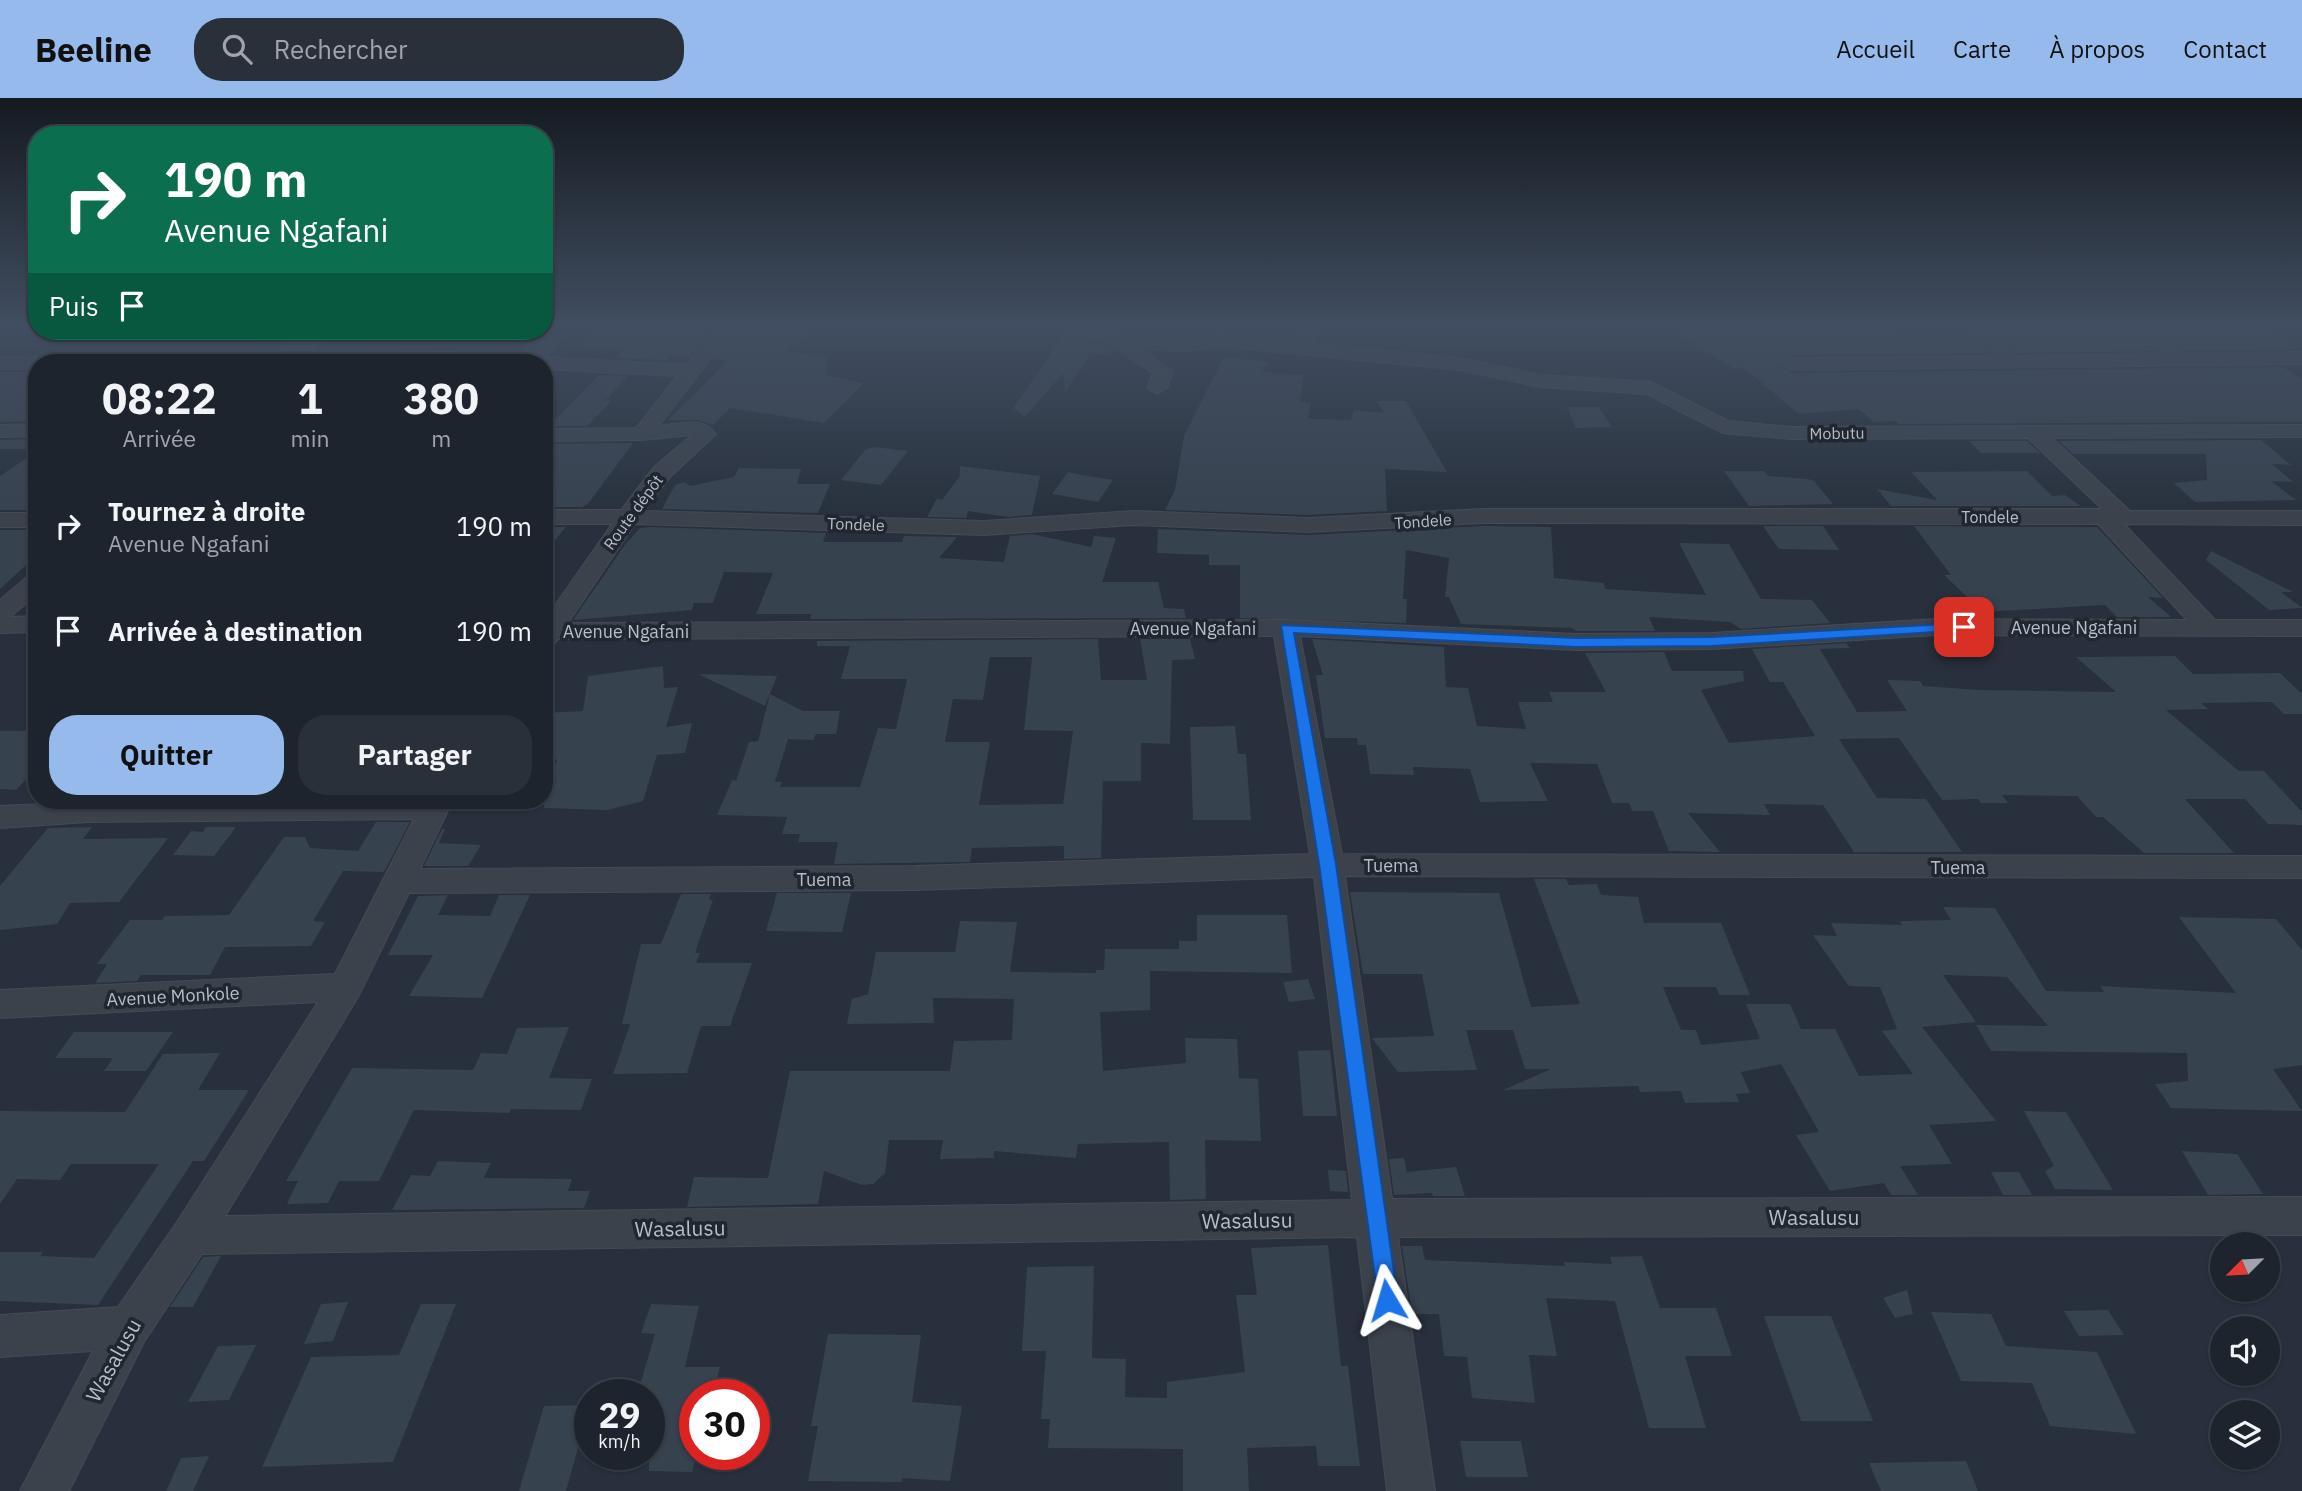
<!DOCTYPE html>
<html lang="fr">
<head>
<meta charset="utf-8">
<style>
  :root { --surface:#1d242d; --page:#2a3039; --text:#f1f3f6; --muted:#a0a4aa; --line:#3b4149; --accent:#97baec }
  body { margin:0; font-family:"IBM Plex Sans",sans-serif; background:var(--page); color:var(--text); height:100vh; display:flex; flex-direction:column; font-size:26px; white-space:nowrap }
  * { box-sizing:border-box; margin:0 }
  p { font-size:23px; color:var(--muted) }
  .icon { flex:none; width:38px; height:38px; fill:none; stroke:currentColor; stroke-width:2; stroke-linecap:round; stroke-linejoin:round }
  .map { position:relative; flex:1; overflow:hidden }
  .panel { position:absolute; left:28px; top:256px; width:525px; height:455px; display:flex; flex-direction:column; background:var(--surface); border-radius:28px; box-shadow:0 2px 5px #0004,0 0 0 2px var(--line) }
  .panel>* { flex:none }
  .guide { position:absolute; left:28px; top:28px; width:525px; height:214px; border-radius:28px; box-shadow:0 2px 5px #0004,0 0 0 2px var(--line); background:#0b6e4f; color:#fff; overflow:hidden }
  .needle { width:46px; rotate:246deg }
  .tools { position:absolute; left:2210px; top:1134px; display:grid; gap:14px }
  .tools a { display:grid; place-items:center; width:70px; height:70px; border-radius:50%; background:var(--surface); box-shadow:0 2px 5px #0004,0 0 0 2px var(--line); font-size:35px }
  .speed { position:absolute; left:574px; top:1281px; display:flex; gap:14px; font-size:35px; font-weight:700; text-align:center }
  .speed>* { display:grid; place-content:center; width:91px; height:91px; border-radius:50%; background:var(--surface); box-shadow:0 2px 5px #0004,0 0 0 2px var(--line); line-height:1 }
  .speed small { font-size:18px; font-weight:400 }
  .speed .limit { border:10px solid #d22; background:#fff; color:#111 }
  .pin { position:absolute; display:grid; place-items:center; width:60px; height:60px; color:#fff; margin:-30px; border-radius:14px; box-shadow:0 4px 10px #0006 }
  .me { position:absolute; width:77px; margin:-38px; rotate:353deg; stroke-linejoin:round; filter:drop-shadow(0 0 5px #0008) }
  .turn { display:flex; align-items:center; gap:24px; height:147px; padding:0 21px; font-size:32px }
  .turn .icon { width:91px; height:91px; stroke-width:2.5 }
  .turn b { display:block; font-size:49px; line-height:60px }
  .then { display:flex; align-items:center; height:66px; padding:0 21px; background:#0003; gap:14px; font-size:26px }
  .eta { display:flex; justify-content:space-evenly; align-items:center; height:119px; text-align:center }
  .eta b { font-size:42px; font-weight:800; line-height:49px }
  .primary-button { display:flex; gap:14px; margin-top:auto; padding:14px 21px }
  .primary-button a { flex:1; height:80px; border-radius:28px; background:var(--accent); color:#111; font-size:28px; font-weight:800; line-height:80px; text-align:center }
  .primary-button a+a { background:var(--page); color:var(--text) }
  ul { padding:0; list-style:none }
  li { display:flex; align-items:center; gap:21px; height:105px; padding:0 21px }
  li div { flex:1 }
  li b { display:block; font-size:26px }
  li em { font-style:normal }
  header { display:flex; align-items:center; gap:42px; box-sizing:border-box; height:98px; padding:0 35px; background:var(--accent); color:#111 }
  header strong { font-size:33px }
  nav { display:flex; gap:38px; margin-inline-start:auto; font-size:24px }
  .search { width:490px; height:63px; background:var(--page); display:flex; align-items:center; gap:18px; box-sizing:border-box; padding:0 24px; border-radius:28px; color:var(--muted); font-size:26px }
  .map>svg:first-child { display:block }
</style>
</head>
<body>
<header>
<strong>Beeline</strong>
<div class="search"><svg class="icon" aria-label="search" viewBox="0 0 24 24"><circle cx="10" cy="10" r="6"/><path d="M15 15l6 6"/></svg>Rechercher</div>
<nav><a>Accueil</a><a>Carte</a><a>À propos</a><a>Contact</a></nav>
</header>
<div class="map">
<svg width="2302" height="1393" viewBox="0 0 2302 1393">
  <rect width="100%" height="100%" fill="#27303c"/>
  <g fill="#37424f" fill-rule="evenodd">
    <path d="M595 227H674L671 231 709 234 689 259 671 257 665 262 615 260 624 251 576 249Z"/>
    <path d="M756 227 769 230 829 227 784 252 828 260 826 277 864 285 824 325 730 310 713 327 698 322H668L728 263 713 261 736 231 746 233Z"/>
    <path d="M1095 227H1138L1129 237Z"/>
    <path d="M1665 227H1882L1907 241H1975L1988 255 1792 257 1780 267 1792 275 2283 269 2302 281V324L1899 326 1895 323 1874 324 1858 311 1799 316 1742 269 1734 271Z"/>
    <path d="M1994 227H2126L2155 253 2015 255 1992 231H1998Z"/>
    <path d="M2153 227H2266L2297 251 2186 253Z"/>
    <path d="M338 233 314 253H276L297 235Z"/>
    <path d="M537 235 567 237 550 257 528 259 519 255Z"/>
    <path d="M1066 235 1114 252 1108 258 1091 255 1065 294 1063 275 1025 319 1013 310Z"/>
    <path d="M1224 259 1270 264 1261 274 1304 277 1300 304 1311 305 1308 321 1351 322 1354 312 1385 315 1376 303H1406L1447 374 1385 371 1387 413 1308 417 1165 412 1175 392 1184 338Z"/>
    <path d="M0 274H37V323L0 324Z"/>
    <path d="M599 277 628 278 606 302H612L587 328H549Z"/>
    <path d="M1567 309H1599L1612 329 1576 330Z"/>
    <path d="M37 341V351H0V342Z"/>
    <path d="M2261 342 2291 367 2272 366 2293 384 2271 383 2296 402 2195 404 2174 385 2207 382 2206 356H2073L2059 343Z"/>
    <path d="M1969 343H2027L2040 355H1981Z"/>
    <path d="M633 345 588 406 582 409H544V346Z"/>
    <path d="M874 349 908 353 881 387 841 382 865 352Z"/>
    <path d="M37 353V412H0V378Z"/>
    <path d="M960 368 1040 378 1032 417 1008 419 968 413 966 420 927 419 937 400 942 402 960 378Z"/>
    <path d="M739 370 801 371 797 386H830L818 415 662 411 675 387 684 384 690 388 734 379Z"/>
    <path d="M1724 373H1764L1768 378 1808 381 1814 383 1833 406 1749 408Z"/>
    <path d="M2027 373 2052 398 2065 397 2081 408H1891L1877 391 1937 402 1911 374Z"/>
    <path d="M1068 374 1082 377 1113 382 1098 404 1052 396Z"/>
    <path d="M1483 428 1551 429 1554 480 1604 485 1605 491 1706 497 1679 445 1729 446 1761 501 1812 502 1830 525 1741 531 1730 524 1649 519 1655 533H1576L1572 530 1461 526 1449 499H1445L1449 460 1406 452 1403 501H1407L1406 525 1240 520V467H1209V457L1157 455 1158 431 1308 437Z"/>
    <path d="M1763 428H1823L1839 452 1779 451Z"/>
    <path d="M1914 428 2097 429 2163 500 2148 499 2171 519H2117L2105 507 1983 514 1944 477H1951Z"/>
    <path d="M544 429H566L544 455Z"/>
    <path d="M651 429 826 435 823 444H902L904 438 957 439 939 460 1004 464 1010 438 1032 436 1091 449 1094 438 1116 440 1102 484H1158L1164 510 1184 511 1186 520 810 521 811 516H756L773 475 724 474 713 505H694L692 512 573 522 624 448 640 430Z"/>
    <path d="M0 432H37V457L0 491Z"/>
    <path d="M2211 453 2293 494H2281L2302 510 2269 512 2206 462Z"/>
    <path d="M1098 541 1101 582H1147L1140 541H1190L1195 561 1172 562 1170 646 1141 645V683H1103L1101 760 1064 761V748L972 750 970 764 834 766 838 744H798L800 736H782L787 719 717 717 732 682 736 683 749 644 758 643 770 596 803 613H840L836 636H816L813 642 788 641 775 684H782L780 689H860L878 630 896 631 907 581H841L850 548H817V543ZM990 559H1032L1024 632 1073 633 1063 706 979 707 990 644H945L953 601 983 602Z"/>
    <path d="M1312 541 1444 549 1446 589 1468 590 1477 628 1526 631 1518 604H1553L1549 594H1606L1585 555 1664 554 1672 573H1743L1744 583 1701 592 1729 645 1815 638 1783 584H1770L1752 551 1846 545 1850 550 1820 551 1857 614 1907 613 1887 582 1920 583 1923 588 1980 592 2116 594 2076 559 2175 558 2193 576 2280 575 2302 596V616H2284L2272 604 2201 605 2208 611 2166 612 2239 673H2264L2302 714V727L2268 726 2245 701H2185L2234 755H2144L2103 719H2096L2077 698 2002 697 2008 705H1981L1978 701 1942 702 1899 640 1839 641 1877 700 1926 701 1962 754H1854L1823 707 1764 706 1770 717 1688 715 1720 754 1669 753 1653 713H1632L1629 705H1612L1597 666 1530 665 1548 703 1480 704 1470 671 1413 669 1414 677 1370 676 1366 647H1358L1357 640H1325L1316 577H1323Z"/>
    <path d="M663 568 664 590 678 589 666 629 692 625 685 655 657 657 643 703 607 712 544 710V693L557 662 544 656V615L583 613 588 578Z"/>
    <path d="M698 576 777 578 765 608Z"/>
    <path d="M1235 628 1238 656H1246L1251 722H1193L1190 629Z"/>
    <path d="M0 633H37V670L16 692 0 691Z"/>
    <path d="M376 724H410L384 774 343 773 313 823 325 824 311 848 225 849 210 877H141L137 883 95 885 107 866H97L130 822H162L165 818 229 817 284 739H305L310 750 358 753Z"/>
    <path d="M92 729 83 741 168 740 119 804 70 805 57 826 0 832V788L48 730Z"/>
    <path d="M206 729H236L214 758 173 757 191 733 203 734Z"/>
    <path d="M442 731H445L439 745 481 747 468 768H424Z"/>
    <path d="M1534 781H1566L1569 787 1597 786 1601 797 1638 799 1644 825H1721L1750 897H1719L1716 889H1663L1681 932H1696L1701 947 1760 941 1746 906H1790L1801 931H1835L1859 978 1913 976 1882 933 1897 931 1880 889 1849 888 1813 837 1837 838 1831 825 1902 827 1900 823 1951 822 1943 809 1995 810 2046 893 2104 894 2100 888 2236 895 2179 819 2276 821 2302 852V967L2273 971 2302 1013 2171 1010 2155 986 2188 983 2187 955 1991 953 1976 927 2048 928 2007 879 1943 877 1976 924 1922 929 1996 1023 1929 1027 1952 1066 1900 1068 1918 1097H1891L1884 1085 1830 1093 1796 1037 1819 1034 1781 966 1741 974 1750 995 1736 996 1739 1004 1685 1005 1681 993 1640 994 1638 988 1503 992 1551 971H1525L1513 932H1466L1477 972 1398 974 1372 940 1434 938 1422 876H1363L1350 794 1499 795 1531 909 1580 906Z"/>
    <path d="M777 795H851L842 834 766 833Z"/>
    <path d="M681 796H711L709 802H713L695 855H700L696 865H752L730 928H701L687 975 613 976 630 926H622L641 846H661Z"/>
    <path d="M448 797 438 817 490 818 499 797H530L482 900 409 898 433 857H388L418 798Z"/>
    <path d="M1197 817H1287L1292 875 1150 873V912L1100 914 1103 973 1186 965 1185 940 1237 941 1239 980 1258 981 1261 1043 1205 1042 1206 1101 1170 1102 1169 1044 1078 1046 1076 1060 994 1053V1060L940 1061 943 1042H889L885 1075 873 1086 862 1087 824 1073 818 1106 687 1109 694 1079 768 1080 790 973H950L954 943 1012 942 1014 901 933 900 934 925 847 926 852 901 868 896 876 854H955L960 823 1017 824 1010 874 1096 875V872H1104L1105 851H1179V843H1197Z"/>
    <path d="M1308 881 1315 901 1289 904 1283 884Z"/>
    <path d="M569 929 549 980 592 981 581 1012 511 1011 509 1015 414 1012 379 1083H339L328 1105 287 1106 298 1083H286L352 970 473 972 481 955 507 956 517 930Z"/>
    <path d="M74 934H173L146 973H104L113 960H55Z"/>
    <path d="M1330 952 1337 1018H1303L1298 953Z"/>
    <path d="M220 955 198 992H249L204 1063H193L98 1207 0 1203V1154H43L40 1158 94 1160 159 1066H71L60 1082 17 1081 0 1106V1013L125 1014 163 956Z"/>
    <path d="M2024 1013 2066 1014 2113 1092 2055 1091 2045 1073 2054 1068Z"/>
    <path d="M2182 1053 2237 1056 2263 1096 2208 1097Z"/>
    <path d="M1404 1060 1407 1074 1456 1069 1465 1098H1433L1432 1095 1394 1097 1389 1061Z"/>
    <path d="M438 1063 491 1065 484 1080 572 1081 568 1093H590L584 1110 392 1112 411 1077 430 1078Z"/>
    <path d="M1328 1072 1346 1073 1348 1094 1330 1093Z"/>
    <path d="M1991 1074H2019L2032 1097H2003Z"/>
    <path d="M1328 1147 1341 1268H1348L1360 1368H1318L1316 1348 1247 1350 1249 1393H1183V1351L1048 1350 1050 1321H1041L1046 1253H1022L1027 1169 1094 1168 1092 1260 1126 1261 1125 1299 1167 1300V1284L1245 1274 1236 1197H1257L1251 1150Z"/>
    <path d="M1402 1148H1422L1425 1162 1565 1168 1564 1164 1612 1166 1610 1159 1642 1158 1660 1210H1716L1732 1258H1685L1706 1330H1649L1615 1203 1546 1200 1557 1258 1529 1257 1535 1305 1472 1300 1467 1259 1444 1258 1439 1216H1412Z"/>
    <path d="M221 1158 193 1209H170L203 1159Z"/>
    <path d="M1907 1192 1913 1216 1895 1220 1883 1200Z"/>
    <path d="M348 1204 333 1243 304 1246 321 1206Z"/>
    <path d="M421 1206H456L393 1364 262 1369 311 1259 399 1257Z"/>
    <path d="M651 1206 699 1208 685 1269H720L712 1297H695V1363L692 1374 649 1373V1297H637L655 1236 641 1235Z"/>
    <path d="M2108 1212 2124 1237 2079 1238 2064 1213Z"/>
    <path d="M1931 1214 1991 1216 2006 1248 2097 1254 2136 1336 2050 1328 2032 1285 1961 1283Z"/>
    <path d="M1764 1218H1831L1873 1323H1801Z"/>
    <path d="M828 1236 921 1237 912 1304 962 1308 950 1383 902 1380V1384L808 1383 818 1328H811Z"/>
    <path d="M256 1247 229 1302 188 1304 218 1248Z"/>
    <path d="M590 1307 566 1393H519L544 1308Z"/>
    <path d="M1460 1343H1521L1528 1379H1466Z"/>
    <path d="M209 1358 193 1393H166L181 1360Z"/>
    <path d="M1966 1363 1978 1393H1881L1869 1365Z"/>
  </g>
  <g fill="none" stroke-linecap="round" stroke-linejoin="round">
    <g stroke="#444b55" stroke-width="2">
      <g id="minor">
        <path d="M718 227H736L659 328C679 326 703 317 716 336L670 379 644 413 984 423 1134 413 1308 420 1483 411H2102L2028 340 1791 341 1723 335 1647 296 1541 289 1460 272 1218 248 1187 253 1142 251 1173 273 1167 290 1157 296 1147 290 1153 275 1111 247 1063 231 1060 227H1087L1123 239 1187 241 1218 236 1293 244 1304 227H1322L1310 246 1460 260 1541 277 1651 284 1728 323 1791 329 2302 327V339L2052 340 2130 413H2302V427L2124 426 2215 522H2302V538L1936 537 1712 551 1576 552 1300 538 1342 756 2302 758V780L1345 778 1392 1101 2302 1099V1137L1398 1139 1435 1393H1387L1357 1139 202 1156 144 1244 69 1393H20L93 1253 0 1259V1217L118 1209 177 1124 318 904 0 920V892L335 876 414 721 88 724 0 730V708L88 704 453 702 420 771 914 768 1310 756 1274 538 558 541 553 547 544 550V523L612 426H544V412H621L654 369 692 337 642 342 544 343V331L636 330 677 278 544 271V264H535L544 259 686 267ZM1483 425 2098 426 2187 522 1936 521 1712 535 1576 536 1286 522 568 525 635 426 984 437 1134 427 1308 434ZM1314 779 1352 1102 225 1118 358 899 409 795 914 792Z"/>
        <path d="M1966 227H1985L2014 258 2162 256 2129 227H2149L2185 256 2302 254V266L1792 272 1782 266 1792 260 1994 258Z"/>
        <path d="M64 233H143L145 236C137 245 72 242 64 233Z"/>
        <path d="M450 254 521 258 531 264H37V271H0V259Z"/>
        <path d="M37 326V338L0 339V327Z"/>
        <rect x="0" y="415" width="37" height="14"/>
        <path d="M37 476V496L10 519 37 518V534L0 535V502L28 478Z"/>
      </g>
    </g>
    <use href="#minor" fill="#3b424c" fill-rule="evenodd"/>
  </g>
  <linearGradient id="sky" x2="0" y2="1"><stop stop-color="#151a21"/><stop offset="0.54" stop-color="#414e61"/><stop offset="1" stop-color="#414e61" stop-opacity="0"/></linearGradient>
  <rect width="2302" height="422" fill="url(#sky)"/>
  <path fill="#1a73e8" stroke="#114b97" stroke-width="2" d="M1964 525 1968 526V532L1712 548 1576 549 1294 535 1336 766 1398 1202 1395 1209 1387 1213 1379 1209 1319 766 1281 527 1576 540 1712 539Z"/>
  <g text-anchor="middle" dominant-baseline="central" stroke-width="7" stroke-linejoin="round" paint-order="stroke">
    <g font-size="16" fill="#b7bec7" stroke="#202731">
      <text transform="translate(1837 335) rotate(-1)">Mobutu</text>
      <text transform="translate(633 414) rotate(-54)">Route dépôt</text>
      <text x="1990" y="419">Tondele</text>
      <text transform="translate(1423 423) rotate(-4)">Tondele</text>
      <text transform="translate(856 426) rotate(2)">Tondele</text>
    </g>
    <g font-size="18" fill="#b7bec7" stroke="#202731">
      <text x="2074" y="529">Avenue Ngafani</text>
      <text x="1193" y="530">Avenue Ngafani</text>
      <text x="626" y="533">Avenue Ngafani</text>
      <text x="1391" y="767">Tuema</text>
      <text x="1958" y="769">Tuema</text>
      <text x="824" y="781">Tuema</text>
      <text transform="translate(173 898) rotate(-3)">Avenue Monkole</text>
    </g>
    <g font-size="21" fill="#b7bec7" stroke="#202731">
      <text x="1814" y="1119">Wasalusu</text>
      <text transform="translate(1247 1122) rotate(-1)">Wasalusu</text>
      <text transform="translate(680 1130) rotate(-1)">Wasalusu</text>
      <text transform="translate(113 1262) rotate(-61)">Wasalusu</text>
    </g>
  </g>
</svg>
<div class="tools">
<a><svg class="needle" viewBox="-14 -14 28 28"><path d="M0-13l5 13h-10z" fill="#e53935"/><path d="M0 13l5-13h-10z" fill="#a0a4aa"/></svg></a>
<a><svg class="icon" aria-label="sound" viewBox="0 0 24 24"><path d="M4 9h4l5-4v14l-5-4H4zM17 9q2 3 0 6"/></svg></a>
<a><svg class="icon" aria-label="layers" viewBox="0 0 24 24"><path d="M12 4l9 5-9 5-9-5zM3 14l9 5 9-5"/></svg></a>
</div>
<div class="speed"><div>29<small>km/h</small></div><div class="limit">30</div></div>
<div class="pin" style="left:1964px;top:529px;background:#d93025"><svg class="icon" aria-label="arrive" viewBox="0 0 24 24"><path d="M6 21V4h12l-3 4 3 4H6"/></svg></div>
<svg class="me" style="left:1387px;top:1202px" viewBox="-20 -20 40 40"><path d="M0-17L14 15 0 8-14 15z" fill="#1a73e8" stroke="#fff" stroke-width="4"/></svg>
<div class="guide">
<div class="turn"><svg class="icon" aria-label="right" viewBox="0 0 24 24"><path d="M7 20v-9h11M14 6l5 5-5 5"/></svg><div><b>190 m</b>Avenue Ngafani</div></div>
<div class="then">Puis<svg class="icon" aria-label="arrive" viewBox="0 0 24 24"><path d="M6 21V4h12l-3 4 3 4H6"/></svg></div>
</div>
<section class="panel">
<div class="eta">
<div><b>08:22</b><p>Arrivée</p></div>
<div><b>1</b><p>min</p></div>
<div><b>380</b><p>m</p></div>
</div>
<ul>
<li><svg class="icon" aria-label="right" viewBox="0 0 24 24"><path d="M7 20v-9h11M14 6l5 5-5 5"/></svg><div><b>Tournez à droite</b><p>Avenue Ngafani</p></div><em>190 m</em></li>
<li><svg class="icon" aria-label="arrive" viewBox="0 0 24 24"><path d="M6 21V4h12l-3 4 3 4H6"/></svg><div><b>Arrivée à destination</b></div><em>190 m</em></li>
</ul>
<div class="primary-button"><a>Quitter</a><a>Partager</a></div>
</section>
</div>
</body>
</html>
